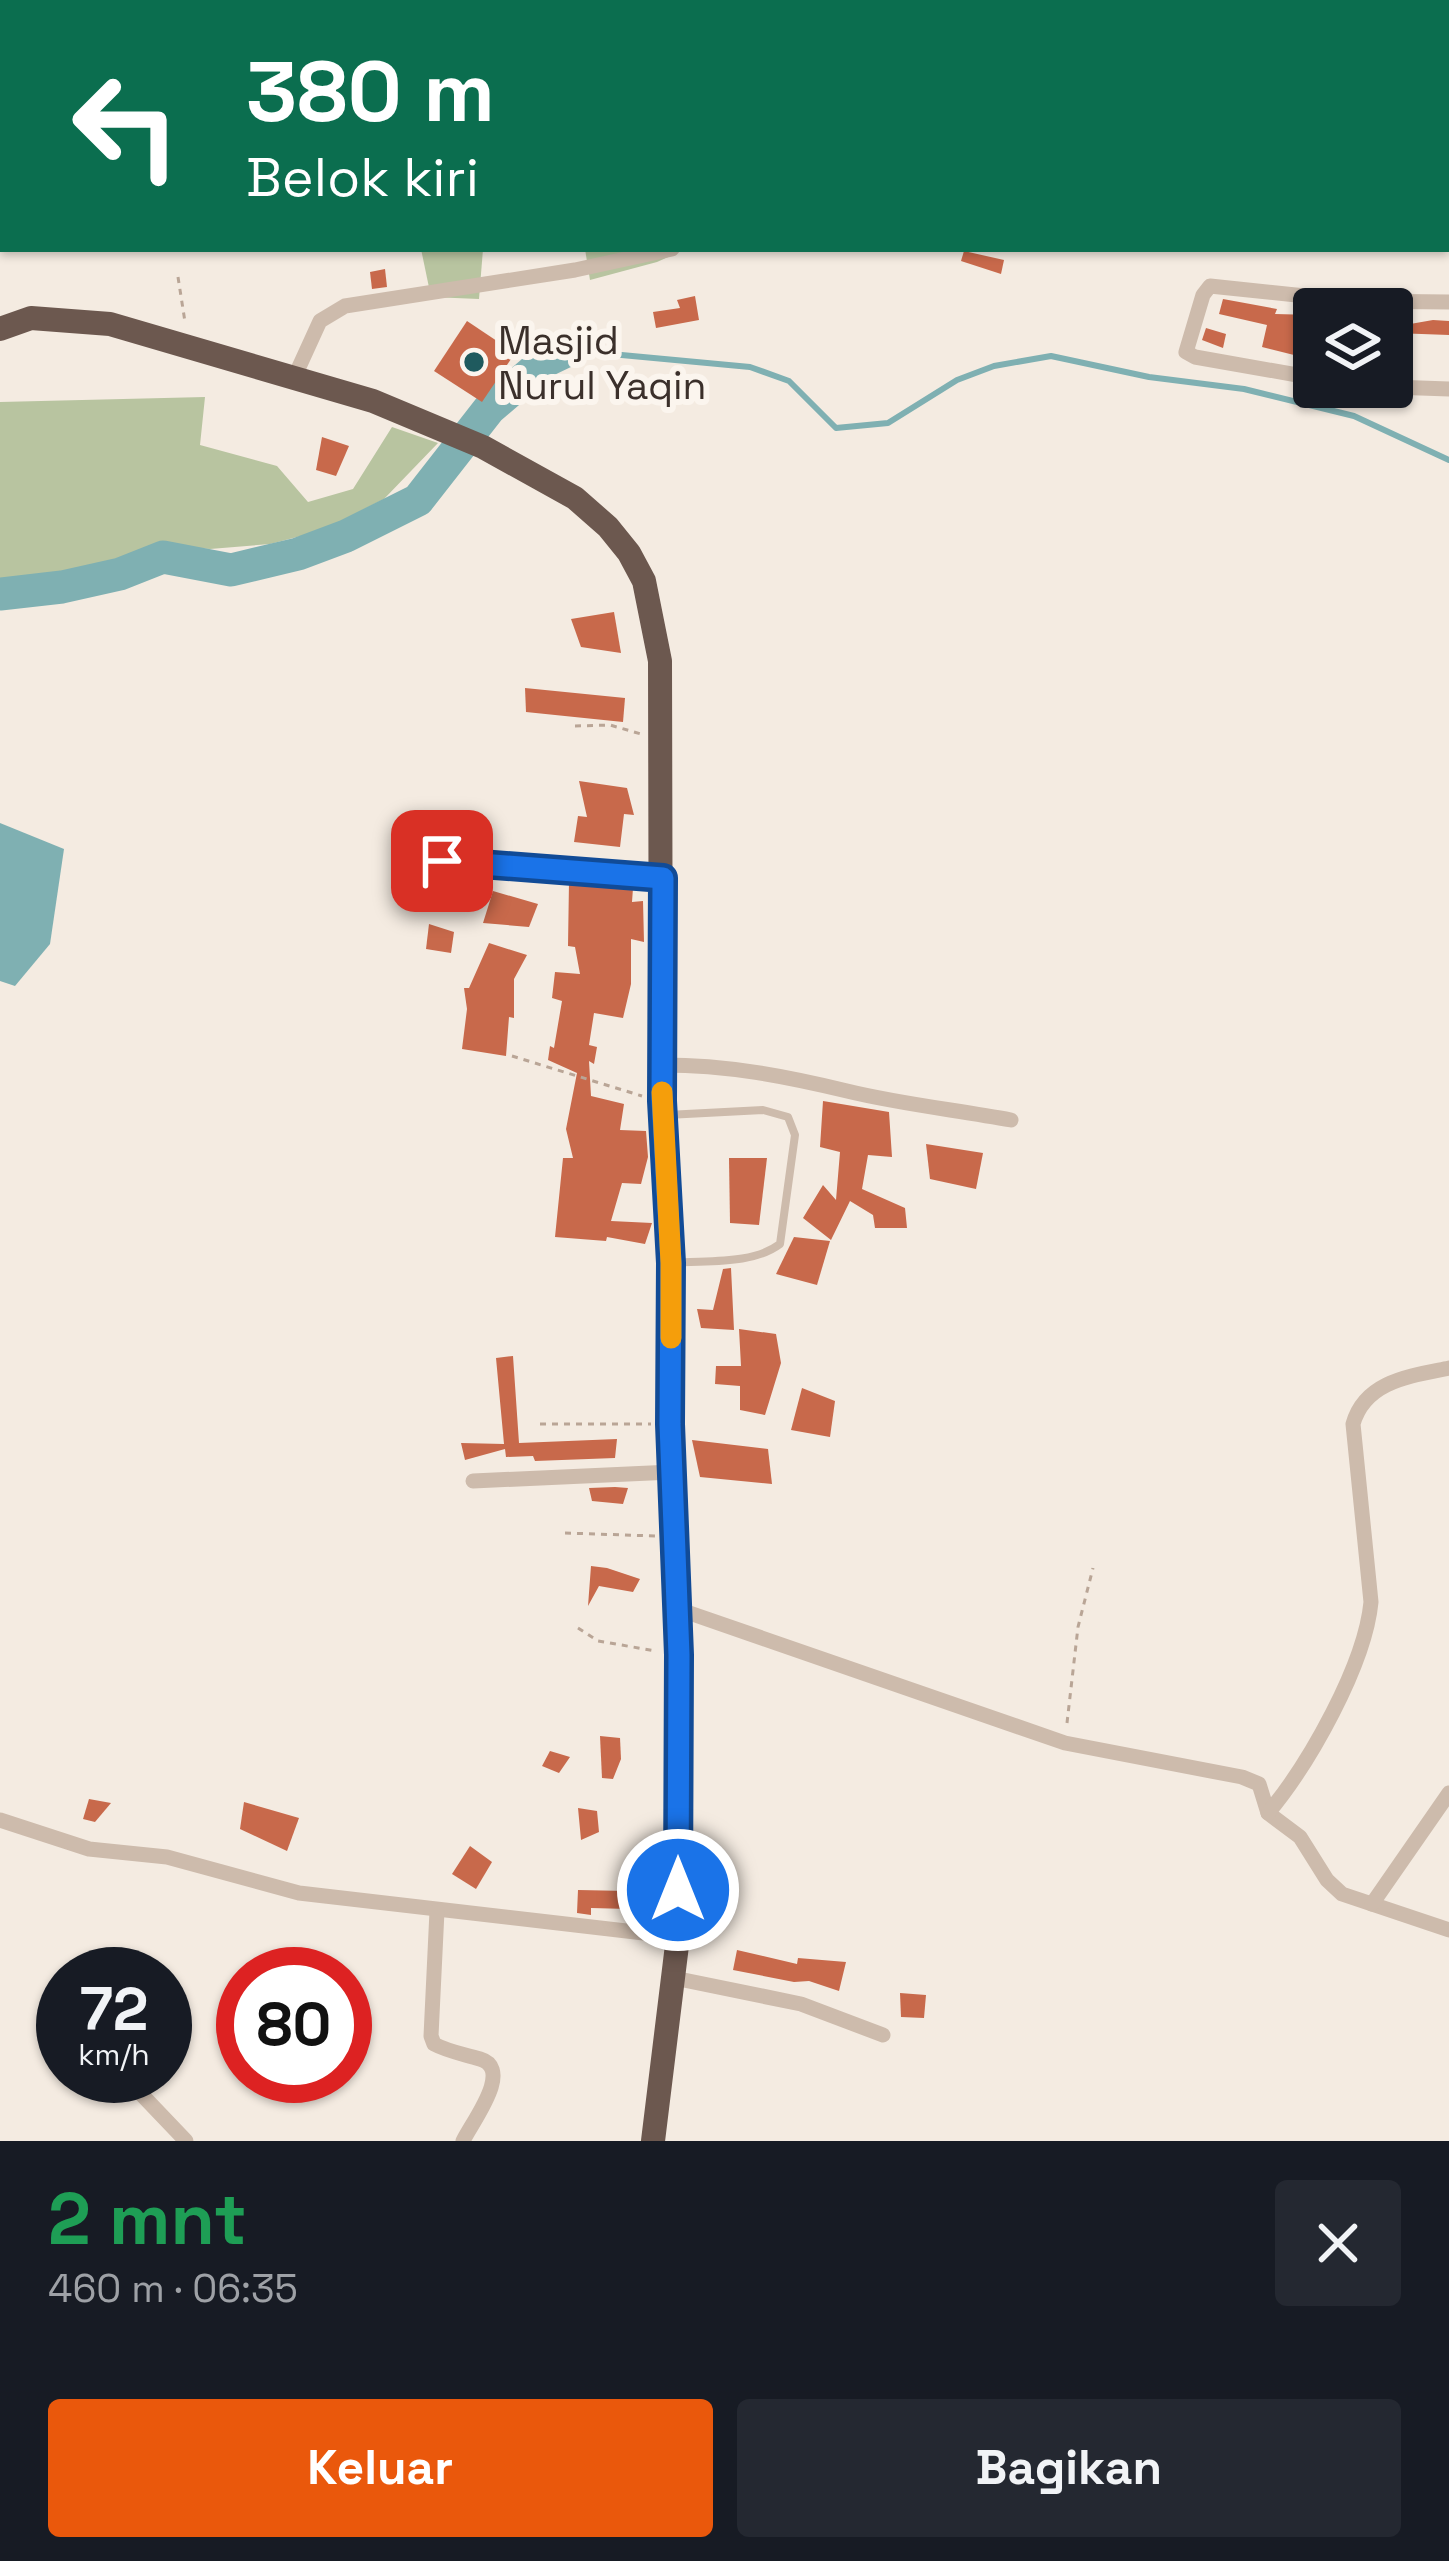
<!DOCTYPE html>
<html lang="id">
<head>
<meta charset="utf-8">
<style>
  :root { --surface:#171b24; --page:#242831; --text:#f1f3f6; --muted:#9ea1a6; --accent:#ea580c }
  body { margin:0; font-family:"Space Grotesk",sans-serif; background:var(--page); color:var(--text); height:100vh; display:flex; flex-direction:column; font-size:45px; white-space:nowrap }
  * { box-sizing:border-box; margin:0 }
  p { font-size:39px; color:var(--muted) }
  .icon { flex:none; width:66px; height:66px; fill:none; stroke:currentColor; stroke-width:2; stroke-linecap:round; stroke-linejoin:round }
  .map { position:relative; height:2141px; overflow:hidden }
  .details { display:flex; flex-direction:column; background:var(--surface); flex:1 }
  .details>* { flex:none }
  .top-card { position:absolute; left:0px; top:0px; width:1449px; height:252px; box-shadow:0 3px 9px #0004; background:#0b6e4f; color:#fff; overflow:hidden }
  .fabs { position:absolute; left:1293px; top:288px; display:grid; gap:24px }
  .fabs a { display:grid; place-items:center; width:120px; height:120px; border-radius:12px; background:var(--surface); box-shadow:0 3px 9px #0004; font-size:60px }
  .speed { position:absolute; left:36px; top:1947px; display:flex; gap:24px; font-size:60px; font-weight:700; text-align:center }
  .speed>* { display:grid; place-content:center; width:156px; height:156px; border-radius:50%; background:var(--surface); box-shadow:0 3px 9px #0004; line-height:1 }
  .speed small { font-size:30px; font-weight:400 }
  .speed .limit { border:18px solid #d22; background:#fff; color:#111 }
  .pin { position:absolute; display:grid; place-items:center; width:102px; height:102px; color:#fff; margin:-51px; border-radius:24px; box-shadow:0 6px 18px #0006 }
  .me { position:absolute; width:132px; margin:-66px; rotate:0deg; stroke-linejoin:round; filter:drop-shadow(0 0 9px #0008) }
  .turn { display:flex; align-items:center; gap:42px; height:252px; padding:0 48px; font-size:54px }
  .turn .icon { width:156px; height:156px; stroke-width:2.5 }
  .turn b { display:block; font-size:84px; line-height:102px }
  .round { display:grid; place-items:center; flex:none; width:126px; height:126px; border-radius:12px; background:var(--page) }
  .overview { display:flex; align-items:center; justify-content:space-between; height:204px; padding:0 48px }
  h1 { font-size:72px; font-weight:600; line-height:90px; color:#1e9e55 }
  .action { display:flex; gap:24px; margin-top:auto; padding:24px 48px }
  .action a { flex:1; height:138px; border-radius:12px; background:var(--accent); color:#fff; font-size:48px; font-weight:600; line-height:138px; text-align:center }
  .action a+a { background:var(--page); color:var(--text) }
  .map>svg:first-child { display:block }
</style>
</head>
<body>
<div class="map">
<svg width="1449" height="2141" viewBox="0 0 1449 2141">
  <rect width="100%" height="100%" fill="#f4ebe1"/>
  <g fill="#b8c4a0">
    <path d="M0 0H1129L3 3 0 191Z"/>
    <path d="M421 249H483L479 299 431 297Z"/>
    <path d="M585 249H686L657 262 590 280Z"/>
    <path d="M205 397 200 445 277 466 308 502 353 489 392 427 438 443 384 499 324 530 270 544 210 549 168 546 71 576 0 585V402Z"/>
  </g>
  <path fill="#7fb0b2" d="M0 823 64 849 50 944 15 986 0 981Z"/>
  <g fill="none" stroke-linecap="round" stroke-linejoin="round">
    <path stroke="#7fb0b2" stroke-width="6" d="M568 350 750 367 789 381 836 428 888 423 957 380 994 366 1051 356 1149 377 1244 389 1354 416 1449 460"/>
    <path stroke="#7fb0b2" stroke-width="33" d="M0 594 62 587 120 574 163 557 231 570 298 554 346 536 418 500 489 409 545 361 568 350"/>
  </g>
  <g fill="#c8694b">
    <path d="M964 251 1004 260 1001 274 961 261Z"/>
    <path d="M385 269 387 287 372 289 370 272Z"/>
    <path d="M695 296 699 320 656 328 653 312 680 308 677 300Z"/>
    <path d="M1223 299 1277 309 1275 314 1314 315V360L1262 347 1267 325 1219 314Z"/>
    <path d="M1433 320 1449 321V335L1394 333 1393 327Z"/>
    <path d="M467 321 515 353 482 402 434 371Z"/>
    <path d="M1206 328 1226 334 1223 348 1202 340Z"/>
    <path d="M322 437 349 446 336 476 316 470Z"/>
    <path d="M614 612 621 653 581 647 571 619Z"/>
    <path d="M525 688 625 698 623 722 526 712Z"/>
    <path d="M579 781 627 788 634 815 624 814 620 847 574 842 578 816 587 817Z"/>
    <path d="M569 882 633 888 632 902 643 901 644 942 631 939V984L623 1018 594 1013 589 1045 597 1047 594 1064 589 1061 591 1096 624 1104 620 1130 646 1131 648 1157 641 1184 622 1183 611 1221 652 1223 645 1244 607 1237 606 1241 555 1237 563 1158H573L566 1129 577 1073 548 1060 550 1046 554 1048 562 1001 552 998 555 972 580 974 575 947 568 946Z"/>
    <path d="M493 891 538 904 529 927 483 923Z"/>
    <path d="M429 924 454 932 451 953 426 949Z"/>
    <path d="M489 943 527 955 514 979V1018L509 1017 506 1056 462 1049 467 1009 464 988H469Z"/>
    <path d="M823 1101 889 1112 892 1157 868 1155 862 1189 905 1208 907 1228H875L873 1215 850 1201 831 1240 803 1218 823 1185 836 1200 840 1152 820 1147Z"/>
    <path d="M926 1144 983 1153 976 1189 930 1179Z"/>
    <path d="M729 1158H767L759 1225 730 1223Z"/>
    <path d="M794 1237 830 1241 817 1285 776 1274Z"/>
    <path d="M731 1268 734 1330 701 1328 697 1309 713 1310 723 1269Z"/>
    <path d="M739 1329 776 1334 781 1363 765 1415 740 1410V1386L715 1384 716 1366H741Z"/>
    <path d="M513 1356 519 1443 617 1439 615 1458 535 1461 533 1456 506 1457 505 1449 465 1460 461 1443 504 1444 496 1358Z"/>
    <path d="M802 1388 835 1401 830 1437 791 1430Z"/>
    <path d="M692 1440 768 1449 772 1484 700 1477Z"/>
    <path d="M589 1488 615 1487 628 1488 623 1504 592 1501Z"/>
    <path d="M591 1566 607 1568 640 1579 633 1592 599 1586 588 1606Z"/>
    <path d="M600 1736 620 1738 621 1759 613 1779 602 1778Z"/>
    <path d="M550 1751 570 1757 559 1773 542 1766Z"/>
    <path d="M89 1799 111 1803 95 1822 83 1819Z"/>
    <path d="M244 1802 299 1818 287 1851 240 1829Z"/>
    <path d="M578 1808 597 1811 599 1832 581 1840Z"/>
    <path d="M470 1846 492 1862 476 1889 452 1874Z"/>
    <path d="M578 1890 628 1891 629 1909 591 1908V1915L577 1913Z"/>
    <path d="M737 1950 797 1964 798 1958 846 1962 839 1991 809 1981 794 1982 733 1970Z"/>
    <path d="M900 1993 926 1995 924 2018 901 2017Z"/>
  </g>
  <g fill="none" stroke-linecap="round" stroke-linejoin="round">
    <g stroke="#b9a596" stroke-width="3" stroke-dasharray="6 6" stroke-linecap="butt">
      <path d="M178 277 185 322"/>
      <path d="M575 726 610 725 641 734"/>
      <path d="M512 1056 642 1096"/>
      <path d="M540 1424H651"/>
      <path d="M565 1533 655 1536"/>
      <path d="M578 1628 598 1641 656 1651"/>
      <path d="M1067 1723 1078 1627 1093 1568"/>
    </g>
    <path stroke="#cdbbac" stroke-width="8" d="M667 1115 763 1110 788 1117 795 1135 780 1244C752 1265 707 1260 673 1263"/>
    <g stroke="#cdbbac" stroke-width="15">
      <path d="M1276 3 1279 0"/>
      <path d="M1446 220H1449"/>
      <path d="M294 378 320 321 345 306 575 270 672 249"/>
      <path d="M1314 378 1195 357 1186 352 1203 295 1210 286 1353 301 1449 302"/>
      <path d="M1392 387 1449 389"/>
      <path d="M402 857 663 878"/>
      <path d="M663 1065C727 1065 785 1076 847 1091 900 1104 957 1110 1011 1120"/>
      <path d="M473 1481 672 1472"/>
      <path d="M678 1609 1065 1743 1242 1777 1259 1784 1268 1813 1300 1837 1327 1880 1342 1894 1449 1930"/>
      <path d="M1268 1813C1309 1764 1365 1665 1371 1602L1353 1424C1365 1381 1410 1376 1449 1368"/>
      <path d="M0 1820 89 1849 167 1857 299 1893 678 1937"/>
      <path d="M1372 1904 1449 1793"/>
      <path d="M437 1911 431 2036 434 2044C449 2052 464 2054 480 2059 514 2069 472 2122 463 2141"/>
      <path d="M674 1978 801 2004 883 2035"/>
      <path d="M124 2076 186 2141"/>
    </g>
    <path stroke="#6c584f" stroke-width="24" d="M0 329 31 318 110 324 373 401 483 447 575 498 608 527 629 553 644 581 660 661 661 1101 671 1263 670 1424 679 1655 678 1937 653 2141"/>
  </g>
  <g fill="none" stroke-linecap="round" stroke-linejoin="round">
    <g stroke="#114b97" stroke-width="30">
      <path id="route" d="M442 861 663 878 662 1101 671 1263 670 1424 679 1655 678 1890"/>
    </g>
    <use href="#route" stroke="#1a73e8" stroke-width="21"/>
    <path stroke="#f59e0b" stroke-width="21" d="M662 1092 671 1263V1338"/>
  </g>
  <circle fill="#1f5a5e" stroke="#fbf5ee" stroke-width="4.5" cx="474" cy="362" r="12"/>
  <g text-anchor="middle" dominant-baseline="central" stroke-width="12" stroke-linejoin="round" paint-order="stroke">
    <g font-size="39" fill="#3b302b" stroke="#fbf5ee" text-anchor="start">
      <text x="498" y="340">Masjid<tspan x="498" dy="45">Nurul Yaqin</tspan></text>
    </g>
  </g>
</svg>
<div class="fabs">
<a><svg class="icon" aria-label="layers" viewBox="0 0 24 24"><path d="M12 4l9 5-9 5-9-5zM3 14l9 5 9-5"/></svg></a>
</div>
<div class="speed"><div>72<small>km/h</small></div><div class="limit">80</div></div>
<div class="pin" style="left:442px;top:861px;background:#d93025"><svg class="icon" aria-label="arrive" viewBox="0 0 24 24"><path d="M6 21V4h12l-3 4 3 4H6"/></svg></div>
<svg class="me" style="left:678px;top:1890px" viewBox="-20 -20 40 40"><circle r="17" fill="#1a73e8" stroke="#fff" stroke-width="3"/><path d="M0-11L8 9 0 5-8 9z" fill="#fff"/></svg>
<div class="top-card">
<div class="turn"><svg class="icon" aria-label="left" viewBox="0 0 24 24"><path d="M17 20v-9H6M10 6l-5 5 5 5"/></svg><div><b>380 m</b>Belok kiri</div></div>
</div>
</div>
<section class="details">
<div class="overview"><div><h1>2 mnt</h1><p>460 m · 06:35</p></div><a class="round"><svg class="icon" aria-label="close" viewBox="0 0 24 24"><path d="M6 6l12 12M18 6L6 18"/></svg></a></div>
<div class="action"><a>Keluar</a><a>Bagikan</a></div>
</section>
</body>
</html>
